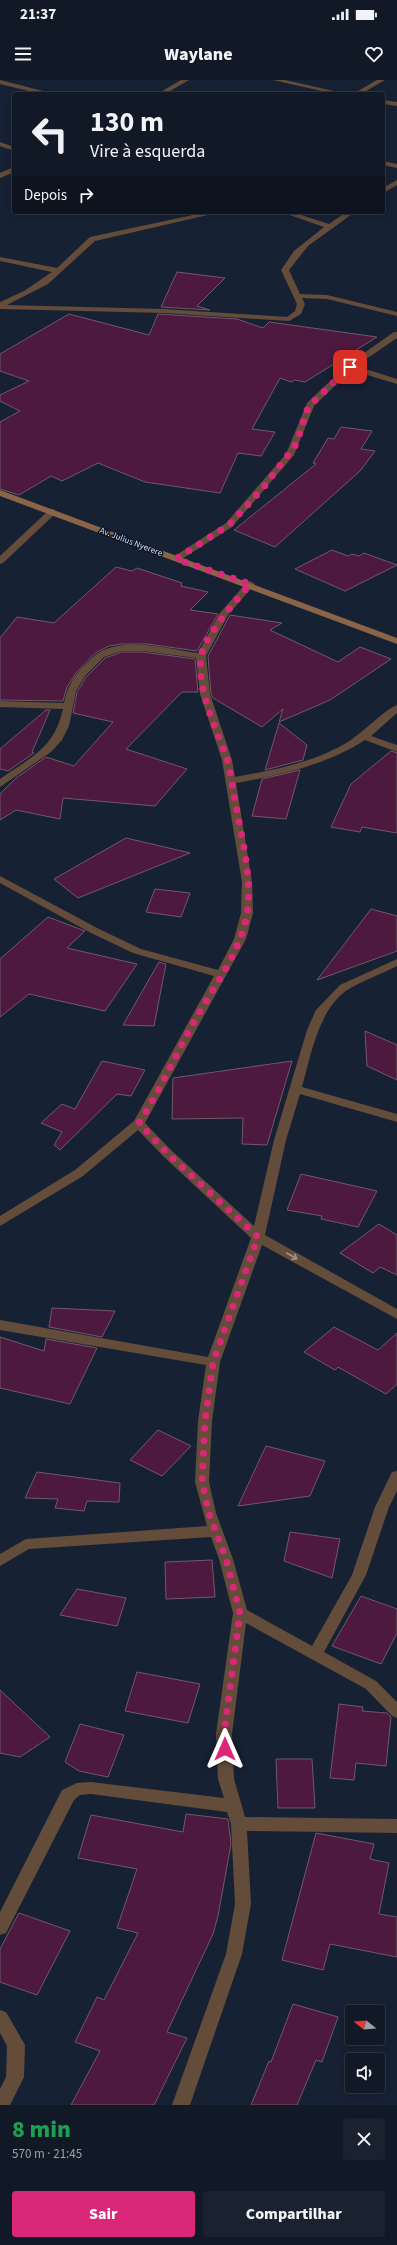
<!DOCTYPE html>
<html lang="pt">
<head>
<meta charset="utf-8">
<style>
  :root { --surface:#111927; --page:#1a222f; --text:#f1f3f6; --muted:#9ca0a7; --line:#303844; --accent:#db2777 }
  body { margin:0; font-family:"Source Sans 3",sans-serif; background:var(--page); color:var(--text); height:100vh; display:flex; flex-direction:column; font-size:15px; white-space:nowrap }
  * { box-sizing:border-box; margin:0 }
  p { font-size:13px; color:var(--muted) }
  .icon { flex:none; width:22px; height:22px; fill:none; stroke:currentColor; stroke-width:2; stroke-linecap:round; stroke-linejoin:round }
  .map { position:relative; height:2025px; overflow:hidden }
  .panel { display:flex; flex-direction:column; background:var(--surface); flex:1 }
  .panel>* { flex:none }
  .banner { position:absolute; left:12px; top:12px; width:373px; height:122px; border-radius:4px; box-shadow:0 2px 10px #0003,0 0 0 1px var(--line); background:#111927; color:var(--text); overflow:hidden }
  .needle { width:26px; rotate:287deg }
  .tools { position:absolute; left:345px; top:1925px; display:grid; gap:8px }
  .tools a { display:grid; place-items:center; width:40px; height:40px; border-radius:4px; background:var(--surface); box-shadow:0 2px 10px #0003,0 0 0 1px var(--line); font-size:20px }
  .pin { position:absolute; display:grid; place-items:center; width:34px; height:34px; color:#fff; margin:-17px; border-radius:8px; box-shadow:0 2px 6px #0006 }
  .me { position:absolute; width:44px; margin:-22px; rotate:0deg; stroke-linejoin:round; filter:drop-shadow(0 0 3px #0008) }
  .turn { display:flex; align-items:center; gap:14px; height:84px; padding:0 12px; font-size:18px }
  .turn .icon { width:52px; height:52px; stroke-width:2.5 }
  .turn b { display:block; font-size:28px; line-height:34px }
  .then { display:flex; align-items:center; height:38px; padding:0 12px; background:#0003; gap:8px; font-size:15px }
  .round { display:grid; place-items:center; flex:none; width:42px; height:42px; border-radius:4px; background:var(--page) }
  .head { display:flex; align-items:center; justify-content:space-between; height:68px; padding:0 12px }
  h1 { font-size:24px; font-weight:800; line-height:30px; color:#1e9e55 }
  .cta { display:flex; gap:8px; margin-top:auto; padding:8px 12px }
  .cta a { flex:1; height:46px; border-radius:4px; background:var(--accent); color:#fff; font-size:16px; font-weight:800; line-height:46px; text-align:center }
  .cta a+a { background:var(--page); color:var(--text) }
  .status { display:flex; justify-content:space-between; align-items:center; height:28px; padding:0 20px; background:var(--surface); direction:ltr }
  .status svg { height:11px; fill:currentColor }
  header { display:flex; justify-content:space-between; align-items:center; height:52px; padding:0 12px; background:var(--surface); font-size:18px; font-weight:800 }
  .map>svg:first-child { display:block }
</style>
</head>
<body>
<div class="status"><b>21:37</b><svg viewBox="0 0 49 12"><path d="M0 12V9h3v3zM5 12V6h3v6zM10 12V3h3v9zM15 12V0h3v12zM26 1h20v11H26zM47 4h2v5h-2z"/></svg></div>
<header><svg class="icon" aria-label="menu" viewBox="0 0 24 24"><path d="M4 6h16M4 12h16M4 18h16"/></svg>Waylane<svg class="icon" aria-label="heart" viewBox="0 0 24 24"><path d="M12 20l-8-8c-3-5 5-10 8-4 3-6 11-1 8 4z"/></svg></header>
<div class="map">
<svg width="397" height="2025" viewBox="0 0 397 2025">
  <rect width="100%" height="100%" fill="#172134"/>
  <g fill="#4d193f" stroke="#705868">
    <path d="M177 192 225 198 197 226 210 230 161 227Z"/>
    <path d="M69 234 149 255 158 234 237 239 263 248 269 242 377 257 305 302 295 300 291 302 280 298 252 349 275 352 261 376 238 373 220 413 145 402 98 383 62 401 51 396 19 415 0 409V342L20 331 0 321V315L29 301 0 291V274Z"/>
    <path d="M341 347 372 351 361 369 375 371 360 391 275 467 234 450 316 384 313 383 328 358 334 359Z"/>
    <path d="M332 470 348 476 352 474 359 476 364 473 397 485 345 511 295 489Z"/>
    <path d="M116 487 132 491 137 488 182 503 181 506 208 512 190 530 218 534 197 571 147 564H121L109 566 95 573 76 593 67 607 63 621 0 620V558L17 537 54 543Z"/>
    <path d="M230 535 282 543 270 550 338 582 360 567 391 579 330 620 279 642 283 629 262 647 213 618 211 614 208 576Z"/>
    <path d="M122 572H143L195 579 198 612H182L126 669 187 689 155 726 63 718 60 739 16 730 0 740V714L16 698 46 677 74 686 113 642 73 633 77 612 86 597 105 578Z"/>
    <path d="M46 630H50L32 672 34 673 8 691 0 689V669Z"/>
    <path d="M279 643 307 665 303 680 265 690Z"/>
    <path d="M391 671 397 673V753L362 747 360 752 331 747 351 704Z"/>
    <path d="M300 690 286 739 252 736 262 699Z"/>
    <path d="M126 758 190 773 78 818 54 799Z"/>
    <path d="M155 809 190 813 181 837 146 832Z"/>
    <path d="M371 829 397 836V871L317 900Z"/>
    <path d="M48 837 85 851 67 868 137 884 105 931 29 914 0 937V879Z"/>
    <path d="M159 882 166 884 154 946 123 945Z"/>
    <path d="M365 951 397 965V1000L367 986Z"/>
    <path d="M102 981 145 990 131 1016 117 1014 60 1070 54 1065 62 1052 41 1043 62 1024 75 1029Z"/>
    <path d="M292 981 267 1065 242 1064 243 1038 172 1039 173 998Z"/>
    <path d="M301 1094 377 1111 358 1147 321 1139 322 1136 287 1130Z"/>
    <path d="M379 1144 397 1155V1195L380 1187 373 1193 340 1173Z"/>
    <path d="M52 1228 115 1231 102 1257 49 1247Z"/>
    <path d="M334 1247 378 1270 397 1253V1304L386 1314 338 1287 335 1290 304 1272Z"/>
    <path d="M0 1257 44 1271 46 1259 97 1268 70 1324 0 1308Z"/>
    <path d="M158 1350 191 1366 162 1396 130 1380Z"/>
    <path d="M266 1366 325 1381 310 1416 238 1426Z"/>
    <path d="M37 1392 120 1403 119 1422 87 1421 84 1431 55 1428 58 1419 25 1418Z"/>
    <path d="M290 1452 340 1459 332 1498 284 1481Z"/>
    <path d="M212 1480 215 1517 166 1519 165 1482Z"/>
    <path d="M77 1509 126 1518 117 1546 60 1535Z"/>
    <path d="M361 1516 397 1529V1553L381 1584 332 1566Z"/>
    <path d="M137 1592 200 1604 188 1643 125 1631Z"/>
    <path d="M0 1610 50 1657 20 1677 0 1673Z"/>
    <path d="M339 1624 363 1627 362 1631 387 1633 391 1637 386 1686 356 1683 354 1700 330 1698Z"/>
    <path d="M80 1644 124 1655 108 1697 79 1691 65 1682Z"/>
    <path d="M276 1679H312L315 1728H278Z"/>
    <path d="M186 1734 228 1739 231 1764 218 1836 213 1854 167 1952 187 1958 154 2025H71L100 1971 75 1962 97 1917 104 1920 138 1853 117 1848 137 1789 78 1778 91 1735 183 1752Z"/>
    <path d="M316 1753 374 1764 370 1779 389 1783 379 1834 397 1837V1877L330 1864 323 1890 282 1880Z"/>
    <path d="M19 1833 70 1851 37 1915 0 1902V1869Z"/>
    <path d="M293 1924 338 1937 322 1982 316 1980 297 2025H251L269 1981 271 1982Z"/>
  </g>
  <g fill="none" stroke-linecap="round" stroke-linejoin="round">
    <g fill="#634c3a" fill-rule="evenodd">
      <path d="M0 0 51 13 52 14H41L0 4Z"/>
      <path d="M181 0H189L165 14H157Z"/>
      <path d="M273 0H285L347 14H335Z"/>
      <path d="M377 0H385L361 14H353Z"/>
      <path d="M383 20 397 22V26L383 24Z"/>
      <path d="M0 62 14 67V71L0 66Z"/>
      <path d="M383 81 397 84V88L383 85Z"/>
      <path d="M14 87V92L0 98V93Z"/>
      <path d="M397 100V105L383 113V108Z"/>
      <path d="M207 132H221L95 161 48 204 7 225 164 229 287 237 295 231 297 224 281 190 294 171 324 147 281 132H292L329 144 346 132H355L308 166 289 190 300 214 327 215 397 232V236L327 219 302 218 305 224 301 234 289 241 164 233 0 229V222L24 211 52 192 0 181V177L57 188 90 157Z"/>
      <path d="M394 252H397V258L356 286 397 299V304L351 290 314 326 294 375 232 447 179 481H173V477L226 443 286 374 307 323 347 285Z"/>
      <path d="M52 429 55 430V434L3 483 0 484V476L49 430Z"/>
      <path d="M250 501 255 504 228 535 206 576 210 614 232 680 235 697C273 690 312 683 346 663 359 656 388 627 397 625V633L371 656 397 665V672L365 660C326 685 281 695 236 703L252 802 253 833 246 859 145 1043 171 1070 254 1146 274 1060 307 950 316 930 340 905 397 879V886C381 894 364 900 349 909 319 927 311 975 302 1007L397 1034V1042L300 1014 286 1060 265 1155 397 1229V1239L262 1165 220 1282 212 1341 209 1402 216 1433 233 1479 247 1530 312 1566 352 1495 375 1427 392 1392 397 1391V1411L389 1427 366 1495 324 1572 376 1601 397 1622V1638L392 1636 366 1609 246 1543 232 1654 234 1699 245 1737 397 1739V1753L247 1751 251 1824 242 1874 190 2025H172L226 1874 235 1824 231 1744 227 1732 91 1714 80 1715 74 1720 6 1853 0 1855V1832L62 1710 77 1703 91 1702 224 1718 218 1699 216 1654 233 1533 219 1479 211 1457 29 1469 0 1486V1474L26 1459 207 1446 195 1402 198 1341 206 1285 0 1250V1240L208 1277 251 1158 163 1076 138 1050 83 1096 0 1146V1136L75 1090 134 1041 214 896 133 873 91 853 0 803V796L99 849 141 869 218 890 234 859 241 833 242 802 222 680 200 614 196 578 143 571H122L104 577 85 596 76 611 69 646 62 660 51 672 0 707V699C31 677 54 669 63 629L0 627V621L64 623C67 608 73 596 84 586 88 582 93 576 98 573 126 556 168 569 198 573L219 534 247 502Z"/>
      <path d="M0 1930 6 1932 25 1965 24 1997 10 2025H0V2009L6 1997 7 1966 0 1953Z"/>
    </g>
    <path fill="#896447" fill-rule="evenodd" d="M0 410 397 558V564L0 416Z"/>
  </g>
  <defs><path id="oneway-shaft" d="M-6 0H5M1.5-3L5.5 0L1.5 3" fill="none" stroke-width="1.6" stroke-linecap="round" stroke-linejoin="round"/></defs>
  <use stroke="#9c9492" href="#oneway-shaft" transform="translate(292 1176) rotate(30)"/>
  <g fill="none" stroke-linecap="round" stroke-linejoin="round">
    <path stroke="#db2777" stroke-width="7" stroke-dasharray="0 12.6" d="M225 1669 224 1654 240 1533 226 1479 209 1433 202 1402 205 1341 213 1282 258 1157 167 1073 139 1043C160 1010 176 974 195 940 214 906 240 873 247 834 253 798 241 756 235 720 232 707 231 692 227 679 216 647 197 611 201 577 204 556 236 521 250 504L176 479 229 445 263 408 297 363 306 332 310 325 350 287"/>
  </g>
  <g text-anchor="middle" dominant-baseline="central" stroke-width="3" stroke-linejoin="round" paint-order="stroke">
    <g font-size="9" fill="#d6dcea" stroke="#0e172a">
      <text transform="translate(131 462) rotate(21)">Av. Julius Nyerere</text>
    </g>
  </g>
</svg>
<div class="tools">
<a><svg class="needle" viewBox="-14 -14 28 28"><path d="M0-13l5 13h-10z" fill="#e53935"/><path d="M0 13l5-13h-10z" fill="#9ca0a7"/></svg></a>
<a><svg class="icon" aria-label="sound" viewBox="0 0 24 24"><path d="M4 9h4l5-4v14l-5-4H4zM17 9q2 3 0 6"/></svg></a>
</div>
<div class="pin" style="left:350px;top:287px;background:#d93025"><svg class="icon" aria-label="arrive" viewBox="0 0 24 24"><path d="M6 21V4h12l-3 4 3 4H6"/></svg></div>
<svg class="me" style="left:225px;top:1669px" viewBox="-20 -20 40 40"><path d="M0-17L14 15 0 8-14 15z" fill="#db2777" stroke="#fff" stroke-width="4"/></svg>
<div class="banner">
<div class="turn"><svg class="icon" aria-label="left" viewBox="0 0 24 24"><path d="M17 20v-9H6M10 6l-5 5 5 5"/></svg><div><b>130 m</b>Vire à esquerda</div></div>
<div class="then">Depois<svg class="icon" aria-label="right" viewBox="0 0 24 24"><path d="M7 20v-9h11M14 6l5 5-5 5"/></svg></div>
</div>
</div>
<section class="panel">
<div class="head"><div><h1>8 min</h1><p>570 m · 21:45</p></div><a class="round"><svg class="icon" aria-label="close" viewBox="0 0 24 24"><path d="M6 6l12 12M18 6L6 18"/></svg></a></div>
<div class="cta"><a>Sair</a><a>Compartilhar</a></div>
</section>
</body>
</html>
